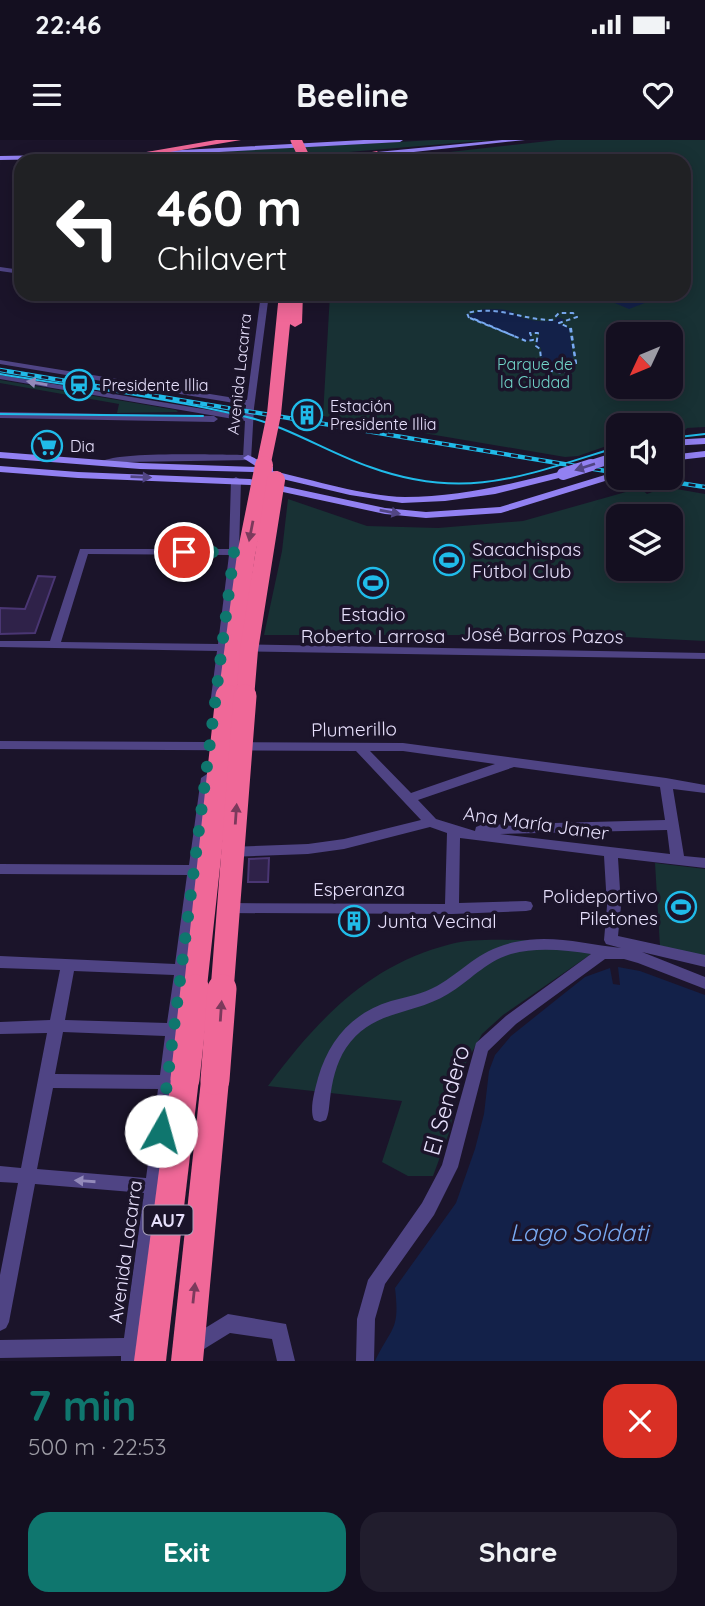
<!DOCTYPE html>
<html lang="en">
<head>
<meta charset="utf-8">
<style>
  :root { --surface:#140f20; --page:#211d2d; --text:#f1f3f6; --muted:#9d9ca5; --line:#332f3e; --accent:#0f766e }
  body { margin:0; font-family:Quicksand,sans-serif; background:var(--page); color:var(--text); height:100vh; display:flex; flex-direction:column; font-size:26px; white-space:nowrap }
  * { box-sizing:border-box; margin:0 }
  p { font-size:23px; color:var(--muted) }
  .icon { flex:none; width:38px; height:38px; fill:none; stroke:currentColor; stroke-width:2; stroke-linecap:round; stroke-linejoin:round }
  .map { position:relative; height:1221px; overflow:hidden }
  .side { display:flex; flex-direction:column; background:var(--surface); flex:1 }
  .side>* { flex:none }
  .banner { position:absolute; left:14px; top:14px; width:677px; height:147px; border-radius:21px; box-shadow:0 4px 18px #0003,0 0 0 2px var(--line); background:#202124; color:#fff; overflow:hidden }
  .needle { width:46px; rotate:226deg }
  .tools { position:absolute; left:606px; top:182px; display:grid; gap:14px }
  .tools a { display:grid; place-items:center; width:77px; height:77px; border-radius:14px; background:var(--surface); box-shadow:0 4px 18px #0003,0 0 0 2px var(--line); font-size:35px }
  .pin { position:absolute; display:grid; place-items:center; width:60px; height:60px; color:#fff; margin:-30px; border:4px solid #fff; border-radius:50%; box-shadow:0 2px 7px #0007 }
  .me { position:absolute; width:77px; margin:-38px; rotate:7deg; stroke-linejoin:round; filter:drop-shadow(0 0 5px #0008) }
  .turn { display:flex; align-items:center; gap:24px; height:147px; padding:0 28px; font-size:32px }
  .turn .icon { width:91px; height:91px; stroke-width:2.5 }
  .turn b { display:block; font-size:49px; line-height:60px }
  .round { display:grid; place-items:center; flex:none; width:74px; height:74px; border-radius:21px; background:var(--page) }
  .headline { display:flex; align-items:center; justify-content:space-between; height:119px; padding:0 28px }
  h1 { font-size:42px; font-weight:800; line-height:52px; color:var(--accent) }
  .button { display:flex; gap:14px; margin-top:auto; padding:14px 28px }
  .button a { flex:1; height:80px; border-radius:21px; background:var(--accent); color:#fff; font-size:28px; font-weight:800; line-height:80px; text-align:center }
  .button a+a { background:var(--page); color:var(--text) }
  .status { display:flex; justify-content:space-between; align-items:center; height:49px; padding:0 35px; background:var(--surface); direction:ltr }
  .status svg { height:19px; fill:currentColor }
  header { display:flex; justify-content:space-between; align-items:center; height:91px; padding:0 28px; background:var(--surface); font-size:32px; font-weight:800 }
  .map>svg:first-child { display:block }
</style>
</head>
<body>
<div class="status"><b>22:46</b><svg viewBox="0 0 49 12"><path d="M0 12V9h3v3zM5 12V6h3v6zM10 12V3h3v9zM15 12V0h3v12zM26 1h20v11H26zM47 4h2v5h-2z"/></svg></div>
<header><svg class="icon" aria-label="menu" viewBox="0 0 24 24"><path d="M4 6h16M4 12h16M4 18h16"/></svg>Beeline<svg class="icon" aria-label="heart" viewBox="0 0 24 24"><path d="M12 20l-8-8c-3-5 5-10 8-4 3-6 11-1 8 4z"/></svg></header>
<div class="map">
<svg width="705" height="1221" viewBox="0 0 705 1221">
  <rect width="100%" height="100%" fill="#1b142a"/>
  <g fill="#183134" fill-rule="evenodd">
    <path d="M434 0H492L313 15 133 20 141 16Z"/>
    <path d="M557 0H705V287L687 288 680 295 681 300 670 302V285H658L667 284 668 280 648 283 655 285H618V302L578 316 565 317 323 276 330 154H684V21H369ZM618 194H670V247H618Z"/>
    <path d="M0 240 176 270 178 272 117 273 119 264 0 243Z"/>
    <path d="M665 347 705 354V501L585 495H264L282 411 288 359 367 386 438 388 523 381 640 348 647 354ZM618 376H670V429H618Z"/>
    <path d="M655 723 705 729V816L660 806Z"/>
    <path d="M543 800 594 812 503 875 482 894 461 932 450 990 433 1036H408L382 1022 402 961 268 946C317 880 368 825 451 804 479 797 514 801 543 800Z"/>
  </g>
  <g fill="#132149">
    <path d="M602 154H644L655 159 629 169 598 156Z"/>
    <path d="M484 169C491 170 506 168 512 172 525 181 537 182 554 181L558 177 565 180 558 183 569 188 574 226 560 232 542 228 541 208 536 205 540 193H529L532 200 527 201 468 176Z"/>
    <path d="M618 827 640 831 705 855V1221H375C392 1186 400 1191 395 1148L456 1063 475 1009 484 974 489 931 495 915 511 896 566 852 585 837 610 828 613 844 620 845Z"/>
  </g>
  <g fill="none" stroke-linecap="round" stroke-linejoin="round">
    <g stroke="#79aaf2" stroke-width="2" stroke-dasharray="4.5 3.5" stroke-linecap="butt">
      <path d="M469 178 467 173C497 165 522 180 552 180L559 173H573L577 177 559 183 570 188"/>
      <path d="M470 178 526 201 533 200 530 193H538L536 206 540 209 542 229 562 233 576 225"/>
      <path d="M474 179 514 196"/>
      <path d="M570 188 576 224"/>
      <path d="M571 188 576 224"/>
    </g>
  </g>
  <g fill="#2f2249" stroke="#4a3673" stroke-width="2">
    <path d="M38 436 55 437 35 493 0 494V468L25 469Z"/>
    <path d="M269 718 268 742H248L249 719Z"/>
  </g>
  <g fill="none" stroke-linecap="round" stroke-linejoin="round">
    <g fill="#4f4484" fill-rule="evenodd">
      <path d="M0 127 21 130V134L0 131Z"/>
      <path d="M261 154H269L254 268 251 320H245L243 318 245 281 0 239V235L245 276 246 265 0 224V220L247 260Z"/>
      <path d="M0 272 214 276 218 279 214 282 0 278Z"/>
      <path d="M236 337 241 340 239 412 229 504 705 513V519L228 511 222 565 216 569 210 565 217 511 0 507V501H50L80 409H229L231 340ZM88 414 229 415 218 504 61 502Z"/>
      <path d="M0 601 403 603 666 638 705 645V653L673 649 684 716 705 718V728L618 718 621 766 618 796 705 815V827L642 812 705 837V849L638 823 624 819H605L516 884 488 911 458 1027 434 1075 385 1144 375 1179 374 1221H356L357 1179 368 1140 422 1063 442 1025 476 903 506 876 591 814C564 810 537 807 511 814 485 822 470 841 448 854 412 876 372 869 346 908 336 923 332 942 330 959 329 967 329 973 326 980L320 982 314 980C309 969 315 950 318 938 329 900 352 873 391 861 407 857 422 854 437 846 466 829 478 810 515 802 551 794 585 804 621 808L606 804 604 800 607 766 604 716 460 698 459 763 526 761 531 762 533 766 531 770 526 771 452 774 226 773 221 772 219 768 221 764 226 763 445 764 447 693 430 687 344 709 308 714 229 717 224 715 222 712 224 709 229 707 308 704 344 699 421 680 356 611 0 609ZM370 611H403L495 624 411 653ZM514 627 660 647 665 680 481 685 476 687 475 691 436 679 418 660ZM667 690 670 714 500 694Z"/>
      <path d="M207 634 213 638 139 1221H121V1216L0 1218V1200L124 1198 144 1053 35 1044 9 1182 6 1188 0 1191V1135L18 1043 0 1042V1026L21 1028 47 893 0 894V882L50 880 60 830 0 828V816L175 824 187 735 0 734V724L189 725 201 638ZM74 831 174 835 167 883 65 880ZM63 892 165 896 160 935 55 934ZM53 948 158 949 146 1038 37 1029Z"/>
      <path d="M228 1174 286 1184 295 1221H277L272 1199 230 1193 191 1217 184 1215 182 1208 184 1201Z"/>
    </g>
    <path fill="#4f4484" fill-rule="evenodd" d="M248 315 253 318 252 320 127 322 106 325 101 322C117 311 222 315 248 315Z"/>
    <g fill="#9281f2" fill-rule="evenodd">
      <path d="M364 0H403L400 2 109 18 0 20V16L109 14Z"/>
      <path d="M502 0H525L377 16 251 21 254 19 377 12Z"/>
      <path d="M705 298V304L670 306V300Z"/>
      <path d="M705 311V317L670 321V315Z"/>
      <path d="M0 312 140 323 257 327 243 318 248 315 273 327V331C314 340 363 356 405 357 459 357 511 344 563 331L568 334 567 336 495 354 445 361 402 363 350 355 253 332 140 329 0 318Z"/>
      <path d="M0 326 78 332 250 339 385 368 426 372 500 367 618 331V337L501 373 426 378 385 374 250 345 78 338 0 332Z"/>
    </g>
    <g fill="#f06898" fill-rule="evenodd">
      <path d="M216 0H241L140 17 135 14Z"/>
      <path d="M377 11 381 16 336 21 341 18Z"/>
      <path d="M291 154H303L302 183 295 187 288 183Z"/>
      <path d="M185 927 195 931 199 939 166 1221H134L171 939 175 931Z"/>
      <path d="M215 928 225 932 229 940 203 1221H171L201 940 205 932Z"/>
    </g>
    <g stroke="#20bbe9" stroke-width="2">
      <path d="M0 234C82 248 166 257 247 277 289 287 329 313 370 327 466 362 526 335 618 307"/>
      <path d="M0 274 203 276"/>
      <path d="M670 298 705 294"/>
    </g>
    <g stroke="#20bbe9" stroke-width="4.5">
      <g id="rail">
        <path d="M0 230 618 333"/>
        <path d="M647 338 705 347"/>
      </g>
    </g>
    <use href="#rail" stroke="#1b142a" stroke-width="2.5" stroke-dasharray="7" stroke-linecap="butt"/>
    <path stroke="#9281f2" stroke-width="10" d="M585 327 607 320"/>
    <path stroke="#9281f2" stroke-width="12" d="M563 334 591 325"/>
    <path stroke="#f06898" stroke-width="11" d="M296 0 306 21"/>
    <path stroke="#f06898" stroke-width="14" d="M263 327 274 274 286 154"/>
    <g stroke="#f06898" stroke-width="18">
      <path d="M227 558 246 415 264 325"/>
      <path d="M245 558 249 510 276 340"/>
    </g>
    <g stroke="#f06898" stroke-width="23">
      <path d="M195 851 227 556"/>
      <path d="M222 851 245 556"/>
    </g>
    <g stroke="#f06898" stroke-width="29">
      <path d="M185 939 195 849"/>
      <path d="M215 940 222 849"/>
    </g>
  </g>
  <defs><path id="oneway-solid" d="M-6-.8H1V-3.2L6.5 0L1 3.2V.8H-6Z" transform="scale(1.75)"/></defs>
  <g fill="#938aba">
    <use href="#oneway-solid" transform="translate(37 243) rotate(-170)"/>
    <use href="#oneway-solid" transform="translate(85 1041) rotate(-176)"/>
  </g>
  <g fill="#514584">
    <use href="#oneway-solid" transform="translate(585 327) rotate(162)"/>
    <use href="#oneway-solid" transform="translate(141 337) rotate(2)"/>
    <use href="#oneway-solid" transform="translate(390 372) rotate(10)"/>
  </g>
  <g fill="#7b3a5c">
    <use href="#oneway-solid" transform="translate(251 391) rotate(101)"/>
    <use href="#oneway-solid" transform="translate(236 674) rotate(-86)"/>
    <use href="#oneway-solid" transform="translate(221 871) rotate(-86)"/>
    <use href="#oneway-solid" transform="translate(194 1153) rotate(-84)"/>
  </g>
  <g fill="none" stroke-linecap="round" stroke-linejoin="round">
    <path stroke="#0f766e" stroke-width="12" stroke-dasharray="0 21.6" d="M161 991 234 412H184"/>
  </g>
  <defs>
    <g id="station-ring" transform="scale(1.575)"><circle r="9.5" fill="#1b142a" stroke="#20bbe9" stroke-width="1.5"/><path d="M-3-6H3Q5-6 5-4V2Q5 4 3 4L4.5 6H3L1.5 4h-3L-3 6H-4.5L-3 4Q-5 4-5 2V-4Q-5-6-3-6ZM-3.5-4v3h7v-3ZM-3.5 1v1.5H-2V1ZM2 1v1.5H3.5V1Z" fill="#20bbe9"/></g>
    <g id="building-ring" transform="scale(1.575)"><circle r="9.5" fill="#1b142a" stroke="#20bbe9" stroke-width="1.5"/><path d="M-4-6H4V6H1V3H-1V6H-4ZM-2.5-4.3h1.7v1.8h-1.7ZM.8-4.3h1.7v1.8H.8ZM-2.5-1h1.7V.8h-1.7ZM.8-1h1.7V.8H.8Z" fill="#20bbe9"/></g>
    <g id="supermarket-ring" transform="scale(1.575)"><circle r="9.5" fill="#1b142a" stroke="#20bbe9" stroke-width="1.5"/><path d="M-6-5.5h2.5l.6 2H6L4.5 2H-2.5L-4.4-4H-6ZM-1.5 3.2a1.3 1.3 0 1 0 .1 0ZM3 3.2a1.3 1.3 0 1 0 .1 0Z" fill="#20bbe9"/></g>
    <g id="stadium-ring" transform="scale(1.575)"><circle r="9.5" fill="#1b142a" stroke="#20bbe9" stroke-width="1.5"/><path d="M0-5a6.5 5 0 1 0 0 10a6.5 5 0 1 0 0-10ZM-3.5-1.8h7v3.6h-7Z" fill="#20bbe9"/></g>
  </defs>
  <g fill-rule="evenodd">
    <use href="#station-ring" x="79" y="245"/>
    <use href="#building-ring" x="307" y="275"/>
    <use href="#supermarket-ring" x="47" y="306"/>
    <use href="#stadium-ring" x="449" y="420"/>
    <use href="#stadium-ring" x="373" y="443"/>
    <use href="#stadium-ring" x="681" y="767"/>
    <use href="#building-ring" x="354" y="781"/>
  </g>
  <g text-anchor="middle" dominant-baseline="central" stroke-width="7" stroke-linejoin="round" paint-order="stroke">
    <g font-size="16" fill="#72d6ca" stroke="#1b142a">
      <text x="535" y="224">Parque de<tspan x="535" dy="18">la Ciudad</tspan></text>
    </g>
    <g font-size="16" fill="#e7e0fc" stroke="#1b142a">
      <text transform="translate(239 234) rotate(-84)">Avenida Lacarra</text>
    </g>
    <g font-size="16" fill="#e7e0fc" stroke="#1b142a" text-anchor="start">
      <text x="102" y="245">Presidente Illia</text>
      <text x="330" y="266">Estación<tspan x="330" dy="18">Presidente Illia</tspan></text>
      <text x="70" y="306">Dia</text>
    </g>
    <rect fill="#1b142a" stroke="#aaa3bd" stroke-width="2" x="143.5" y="1065.5" width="49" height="29" rx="5"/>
    <g font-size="18" font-weight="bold" fill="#e7e0fc">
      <text x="168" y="1080">AU7</text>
    </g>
    <g font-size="19" fill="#e7e0fc" stroke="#1b142a" text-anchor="start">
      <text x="472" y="409">Sacachispas<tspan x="472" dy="22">Fútbol Club</tspan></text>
      <text x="373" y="474" text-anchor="middle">Estadio<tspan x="373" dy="22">Roberto Larrosa</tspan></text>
      <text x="658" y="756" text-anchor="end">Polideportivo<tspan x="658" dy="22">Piletones</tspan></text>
      <text x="377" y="781">Junta Vecinal</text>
    </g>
    <g font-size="19" fill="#e7e0fc" stroke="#1b142a">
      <text transform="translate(542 495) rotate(1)">José Barros Pazos</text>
      <text transform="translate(354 589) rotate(-1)">Plumerillo</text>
      <text transform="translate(536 683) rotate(8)">Ana María Janer</text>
      <text x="359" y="749">Esperanza</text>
      <text transform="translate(125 1112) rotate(-82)">Avenida Lacarra</text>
    </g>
    <g font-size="23" fill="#e7e0fc" stroke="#1b142a">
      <text transform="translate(446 960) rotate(-74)">El Sendero</text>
    </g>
    <g font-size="24" font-style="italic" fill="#79aaf2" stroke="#1b142a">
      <text x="579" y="1092">Lago Soldati</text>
    </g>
  </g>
</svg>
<div class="tools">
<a><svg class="needle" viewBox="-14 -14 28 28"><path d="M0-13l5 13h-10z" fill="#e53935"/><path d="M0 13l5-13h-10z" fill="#9d9ca5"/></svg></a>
<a><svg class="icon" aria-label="sound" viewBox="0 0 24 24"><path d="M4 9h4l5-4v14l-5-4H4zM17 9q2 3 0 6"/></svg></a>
<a><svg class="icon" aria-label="layers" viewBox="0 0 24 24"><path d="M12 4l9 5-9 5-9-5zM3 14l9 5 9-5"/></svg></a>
</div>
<div class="pin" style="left:184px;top:412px;background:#d93025"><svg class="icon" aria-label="arrive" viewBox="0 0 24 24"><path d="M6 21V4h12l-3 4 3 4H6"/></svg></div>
<svg class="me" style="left:161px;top:991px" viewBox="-20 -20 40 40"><circle r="19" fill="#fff"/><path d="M0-13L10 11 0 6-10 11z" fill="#0f766e"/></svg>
<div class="banner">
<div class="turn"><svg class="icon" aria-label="left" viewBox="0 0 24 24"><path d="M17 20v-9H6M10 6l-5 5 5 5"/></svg><div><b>460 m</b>Chilavert</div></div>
</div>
</div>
<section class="side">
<div class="headline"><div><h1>7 min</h1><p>500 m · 22:53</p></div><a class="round" style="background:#d93025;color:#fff"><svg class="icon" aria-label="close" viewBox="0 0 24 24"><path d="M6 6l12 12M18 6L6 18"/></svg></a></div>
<div class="button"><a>Exit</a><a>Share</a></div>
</section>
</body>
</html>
